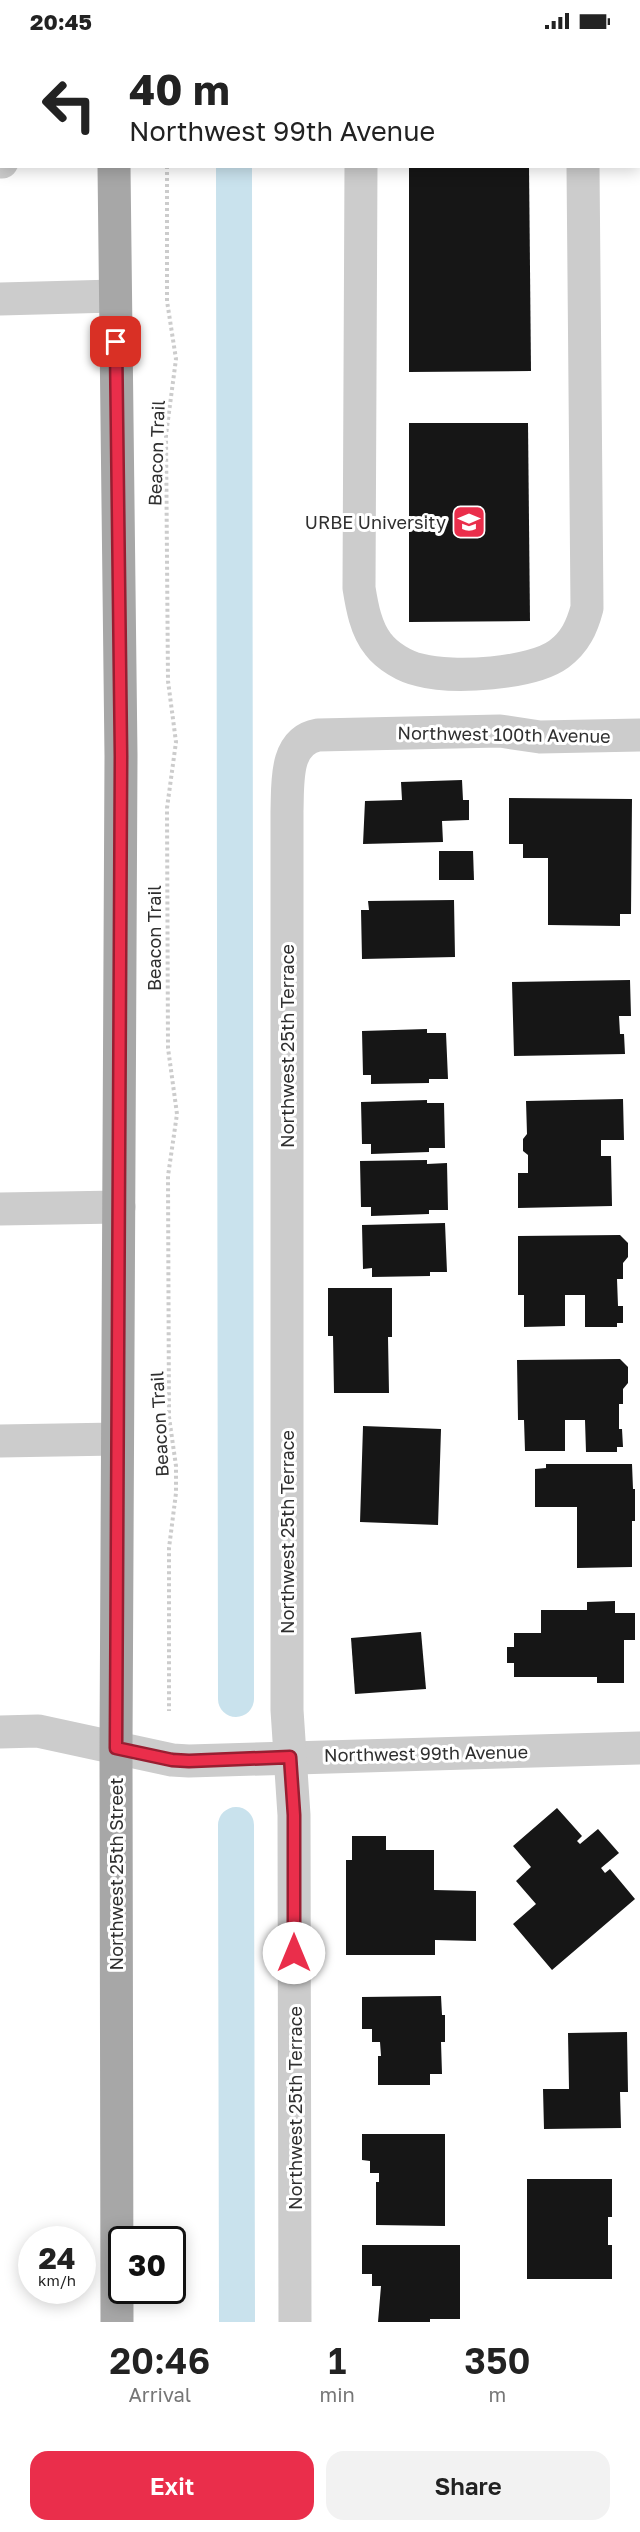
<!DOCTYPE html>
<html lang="en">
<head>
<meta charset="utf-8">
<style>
  :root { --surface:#fff; --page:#f2f2f2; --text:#222; --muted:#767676; --accent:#ea2e4b }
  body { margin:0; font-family:"Golos Text",sans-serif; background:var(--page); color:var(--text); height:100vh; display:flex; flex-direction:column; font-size:22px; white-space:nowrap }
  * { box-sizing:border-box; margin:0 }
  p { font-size:20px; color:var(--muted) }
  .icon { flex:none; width:33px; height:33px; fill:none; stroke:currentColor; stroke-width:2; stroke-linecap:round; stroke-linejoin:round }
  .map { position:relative; height:2280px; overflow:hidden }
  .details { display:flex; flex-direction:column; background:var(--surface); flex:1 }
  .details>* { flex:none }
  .banner { position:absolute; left:0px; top:0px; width:640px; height:126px; box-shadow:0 3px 15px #0003; background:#fff; color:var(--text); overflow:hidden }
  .speed { position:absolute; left:18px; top:2184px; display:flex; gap:12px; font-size:30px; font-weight:700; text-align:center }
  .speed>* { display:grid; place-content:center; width:78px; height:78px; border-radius:50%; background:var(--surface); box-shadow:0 3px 15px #0003; line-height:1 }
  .speed small { font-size:15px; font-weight:400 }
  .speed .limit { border:3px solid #111; border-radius:9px; background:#fff; color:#111 }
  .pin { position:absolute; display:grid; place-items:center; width:51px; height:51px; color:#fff; margin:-26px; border-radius:12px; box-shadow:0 3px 9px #0006 }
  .me { position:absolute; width:66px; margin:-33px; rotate:0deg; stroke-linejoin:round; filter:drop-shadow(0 0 4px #0008) }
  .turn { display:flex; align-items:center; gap:21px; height:126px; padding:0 30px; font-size:27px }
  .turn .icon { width:78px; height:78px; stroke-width:2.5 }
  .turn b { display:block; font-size:42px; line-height:51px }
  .eta { display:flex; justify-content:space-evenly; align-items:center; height:102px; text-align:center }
  .eta b { font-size:36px; font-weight:600; line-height:42px }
  .primary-button { display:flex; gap:12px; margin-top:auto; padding:12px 30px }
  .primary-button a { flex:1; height:69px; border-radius:18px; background:var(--accent); color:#fff; font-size:24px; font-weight:600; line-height:69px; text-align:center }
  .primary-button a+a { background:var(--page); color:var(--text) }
  .status { display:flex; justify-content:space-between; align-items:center; height:42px; padding:0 30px; background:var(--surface); direction:ltr }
  .status svg { height:16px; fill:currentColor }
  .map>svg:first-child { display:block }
</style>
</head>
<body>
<div class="status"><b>20:45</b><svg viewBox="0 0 49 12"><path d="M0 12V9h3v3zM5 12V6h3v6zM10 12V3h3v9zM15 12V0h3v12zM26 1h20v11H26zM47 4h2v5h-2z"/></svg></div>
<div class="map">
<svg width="640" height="2280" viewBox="0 0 640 2280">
  <rect width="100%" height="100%" fill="#fff"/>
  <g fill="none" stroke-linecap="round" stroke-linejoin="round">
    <g stroke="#c9e2ed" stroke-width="36">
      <path d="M233 0V2"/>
      <path d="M234 124 236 1657"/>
      <path d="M236 1783 237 2280"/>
    </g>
  </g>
  <g fill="#161616">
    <path d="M409 124H529L531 329 409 330Z"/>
    <path d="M409 381H528L530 579 409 580Z"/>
    <path d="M462 738 463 758H469V778L442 779 443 800 363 802 365 759 402 758 401 740Z"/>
    <path d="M509 756 632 757 631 872H620V884L548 883V816H523V802H509Z"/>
    <path d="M439 809H473L474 838H439Z"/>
    <path d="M454 858 455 915 362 917 361 868H369L368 859Z"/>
    <path d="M630 938 631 974H619L620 992H624L625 1012 514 1014 512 940Z"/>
    <path d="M427 987V991H446L448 1037H429V1041L371 1042V1033H363L362 989Z"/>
    <path d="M623 1057 624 1098H601V1114H611L612 1164 518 1166V1131H528V1113L523 1109V1097L527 1092 526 1059Z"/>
    <path d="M427 1058V1061H444L445 1106H429V1110L371 1112V1102H362L361 1060Z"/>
    <path d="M427 1118V1122L447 1121 448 1168H429V1172L371 1174V1165H361L360 1119Z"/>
    <path d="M445 1181 447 1230H430V1234L372 1235V1226L363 1227 362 1183Z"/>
    <path d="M620 1193 628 1201V1215L623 1221V1237H617L618 1264H623V1281H617V1285H585V1253H565V1284L524 1285V1253H518V1194Z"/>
    <path d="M328 1246H392V1295H388L389 1351H334L333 1294H328Z"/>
    <path d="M620 1317 628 1325V1341L623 1347V1362H619V1387H622L623 1405H617V1410H586L585 1378H565V1409H525L524 1378H518L517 1318Z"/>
    <path d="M363 1384 441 1387 438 1483 360 1480Z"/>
    <path d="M546 1422H632L633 1447H635V1479H632V1525L577 1526V1465H535V1427L546 1426Z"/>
    <path d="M615 1559V1571H635V1598H624V1641H597V1635H514V1621H507V1605H514V1591H541V1568H587V1560Z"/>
    <path d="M421 1590 426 1647 355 1652 351 1596Z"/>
    <path d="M557 1766 582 1794 577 1799 580 1802 598 1787 619 1811 601 1826 605 1831 610 1827 635 1857 552 1928 513 1882 536 1862 516 1839 531 1825 513 1804Z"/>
    <path d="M352 1794H386V1808H434V1848L476 1849V1899L435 1898V1913H346V1818H352Z"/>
    <path d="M441 1954 442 1973H445V2000H441L442 2032H430V2043H378V2014H381L380 2000H372V1987H362V1955Z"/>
    <path d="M627 1990 628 2050H620L621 2086 544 2087 543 2047H569L568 1991Z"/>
    <path d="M362 2092H445V2184L376 2183V2140H379V2131H370V2119L362 2118Z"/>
    <path d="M527 2137H612V2175H608V2203H612V2237H527Z"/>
    <path d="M362 2203H460V2277H430V2280H378L381 2244H372V2232H362Z"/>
  </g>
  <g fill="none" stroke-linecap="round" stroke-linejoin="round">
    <g stroke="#ccc" stroke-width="4" stroke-dasharray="3 3" stroke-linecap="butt">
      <path d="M170 2V0"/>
      <path d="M167 124V259L176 317 166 393 168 639 176 700 167 766 168 1006 177 1072 168 1134 169 1375 176 1424V1451L169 1506V1669"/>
    </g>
    <g stroke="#ccc" stroke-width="33">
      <path d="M362 2V0"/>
      <path d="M585 2 586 0"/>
      <path d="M0 120H2"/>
      <path d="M361 124 359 546C362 565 366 587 378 602 387 614 405 625 420 628 453 637 532 632 559 612 575 600 582 585 587 566L583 124"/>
      <path d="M0 257 115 254"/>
      <path d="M0 1167 119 1165"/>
      <path d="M0 1399 117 1397"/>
      <path d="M0 1690 38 1689 172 1718 189 1719 640 1706"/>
      <path d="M295 2280 294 1773 287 1668V769C288 742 284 699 318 693L500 689 540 695 640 693"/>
    </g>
    <g stroke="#a7a7a7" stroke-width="33">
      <path d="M112 0V2"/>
      <path d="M114 124 121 714 116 1706 117 2280"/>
    </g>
  </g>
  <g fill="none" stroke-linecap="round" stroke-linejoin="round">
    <g stroke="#981e31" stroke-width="15">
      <path id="route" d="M116 300 121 714 116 1706 172 1718 189 1719 290 1715 294 1773V1911"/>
    </g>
    <use href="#route" stroke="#ea2e4b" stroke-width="10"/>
  </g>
  <defs>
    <g id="university-square" transform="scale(1.725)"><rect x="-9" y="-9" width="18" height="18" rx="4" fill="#ea2e4b" stroke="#fff"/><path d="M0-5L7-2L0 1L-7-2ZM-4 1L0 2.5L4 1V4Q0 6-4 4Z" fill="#fff"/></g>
  </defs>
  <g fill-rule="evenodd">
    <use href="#university-square" x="469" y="480"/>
  </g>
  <g text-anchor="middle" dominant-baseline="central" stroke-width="6" stroke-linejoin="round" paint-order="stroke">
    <g font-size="18" fill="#2f2f2f" stroke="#fff">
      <text transform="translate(156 411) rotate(-88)">Beacon Trail</text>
      <text transform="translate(504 692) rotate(1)">Northwest 100th Avenue</text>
      <text transform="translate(154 896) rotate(-90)">Beacon Trail</text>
      <text transform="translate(287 1004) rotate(-90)">Northwest 25th Terrace</text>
      <text transform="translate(159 1382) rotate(-93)">Beacon Trail</text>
      <text transform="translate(287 1490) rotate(-90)">Northwest 25th Terrace</text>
      <text transform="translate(426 1711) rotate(-1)">Northwest 99th Avenue</text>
      <text transform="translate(116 1832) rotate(-90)">Northwest 25th Street</text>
      <text transform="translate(295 2066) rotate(-90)">Northwest 25th Terrace</text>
    </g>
    <g font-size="18" fill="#2f2f2f" stroke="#fff" text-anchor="end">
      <text x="446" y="480">URBE University</text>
    </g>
  </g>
</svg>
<div class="speed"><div>24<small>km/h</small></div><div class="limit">30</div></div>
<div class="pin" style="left:116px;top:300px;background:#d93025"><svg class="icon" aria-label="arrive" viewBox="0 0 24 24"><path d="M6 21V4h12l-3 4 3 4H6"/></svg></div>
<svg class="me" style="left:294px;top:1911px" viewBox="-20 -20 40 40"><circle r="19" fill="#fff"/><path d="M0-13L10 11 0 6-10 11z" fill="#ea2e4b"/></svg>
<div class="banner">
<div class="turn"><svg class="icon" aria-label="left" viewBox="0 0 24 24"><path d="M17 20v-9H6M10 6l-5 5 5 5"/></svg><div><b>40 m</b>Northwest 99th Avenue</div></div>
</div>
</div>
<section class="details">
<div class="eta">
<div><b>20:46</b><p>Arrival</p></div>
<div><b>1</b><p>min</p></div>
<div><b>350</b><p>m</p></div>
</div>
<div class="primary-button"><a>Exit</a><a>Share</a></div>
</section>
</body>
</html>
